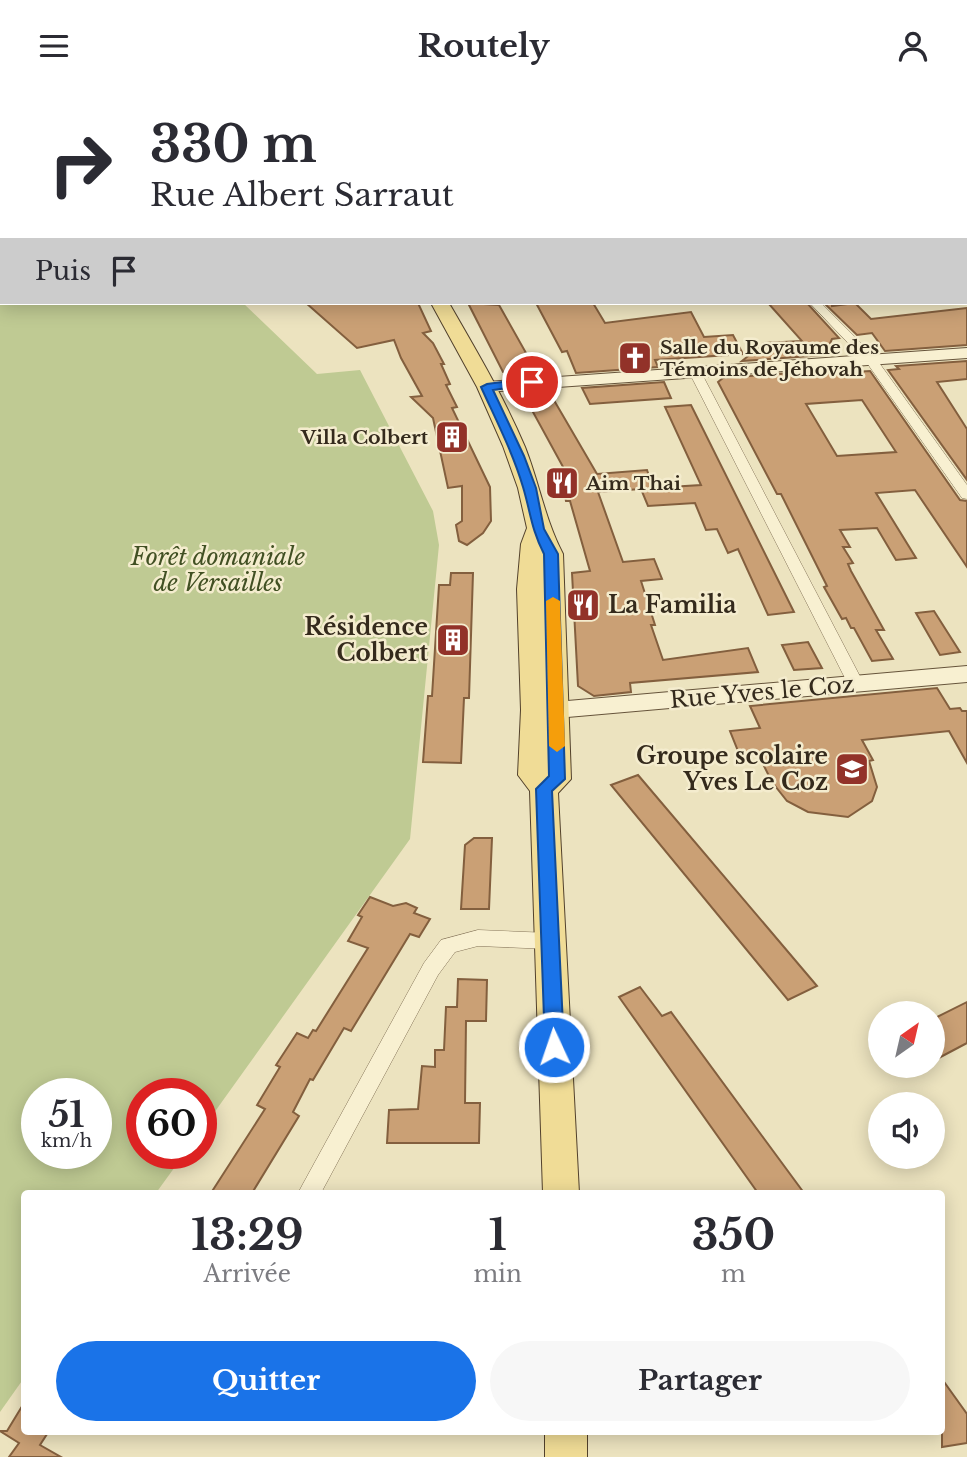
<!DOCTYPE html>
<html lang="fr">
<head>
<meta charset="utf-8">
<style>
  :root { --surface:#fff; --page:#f7f7f7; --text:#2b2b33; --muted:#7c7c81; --accent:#1a73e8 }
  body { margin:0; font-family:"Libre Baskerville",serif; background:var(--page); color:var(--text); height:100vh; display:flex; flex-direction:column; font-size:26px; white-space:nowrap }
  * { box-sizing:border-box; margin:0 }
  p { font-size:23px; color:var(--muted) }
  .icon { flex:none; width:38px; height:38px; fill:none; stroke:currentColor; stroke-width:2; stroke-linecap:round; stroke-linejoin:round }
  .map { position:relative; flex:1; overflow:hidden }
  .side { position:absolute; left:21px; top:1099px; width:924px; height:245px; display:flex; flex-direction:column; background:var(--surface); border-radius:7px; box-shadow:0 4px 18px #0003 }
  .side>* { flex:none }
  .hud { position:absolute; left:0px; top:0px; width:968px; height:214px; box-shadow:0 4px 18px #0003; background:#fff; color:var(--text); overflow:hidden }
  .needle { width:46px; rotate:34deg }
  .buttons { position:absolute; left:868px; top:910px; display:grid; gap:14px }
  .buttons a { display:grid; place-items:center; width:77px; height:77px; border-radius:50%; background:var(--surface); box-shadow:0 4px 18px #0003; font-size:35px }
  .speed { position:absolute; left:21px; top:987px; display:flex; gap:14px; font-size:35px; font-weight:700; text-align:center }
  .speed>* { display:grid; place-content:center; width:91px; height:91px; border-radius:50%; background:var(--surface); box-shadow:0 4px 18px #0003; line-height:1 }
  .speed small { font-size:18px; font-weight:400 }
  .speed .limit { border:10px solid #d22; background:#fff; color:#111 }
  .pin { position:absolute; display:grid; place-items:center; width:60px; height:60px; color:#fff; margin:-30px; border:4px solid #fff; border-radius:50%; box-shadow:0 2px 7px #0007 }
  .me { position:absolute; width:77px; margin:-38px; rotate:357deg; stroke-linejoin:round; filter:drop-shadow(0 0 5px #0008) }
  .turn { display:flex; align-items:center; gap:24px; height:147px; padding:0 35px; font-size:32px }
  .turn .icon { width:91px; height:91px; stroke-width:2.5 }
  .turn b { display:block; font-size:49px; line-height:60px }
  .then { display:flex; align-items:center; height:66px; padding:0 35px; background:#0003; gap:14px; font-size:26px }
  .eta { display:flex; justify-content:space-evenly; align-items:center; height:119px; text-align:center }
  .eta b { font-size:42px; font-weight:700; line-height:49px }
  .action { display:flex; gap:14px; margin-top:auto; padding:14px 35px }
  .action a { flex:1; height:80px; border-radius:42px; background:var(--accent); color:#fff; font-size:28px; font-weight:700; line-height:80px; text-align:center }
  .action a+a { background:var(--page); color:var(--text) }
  header { display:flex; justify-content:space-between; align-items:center; height:91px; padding:0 35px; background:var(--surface); font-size:32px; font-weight:700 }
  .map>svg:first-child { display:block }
</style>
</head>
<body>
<header><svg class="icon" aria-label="menu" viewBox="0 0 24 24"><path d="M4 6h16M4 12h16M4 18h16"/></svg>Routely<svg class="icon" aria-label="person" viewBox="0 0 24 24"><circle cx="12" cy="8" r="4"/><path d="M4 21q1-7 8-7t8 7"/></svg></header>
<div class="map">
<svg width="967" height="1366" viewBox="0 0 967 1366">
  <rect width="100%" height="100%" fill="#ece3bf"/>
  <path fill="#bfca93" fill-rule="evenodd" d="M0 37 2 212H243L317 283 360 279 433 420 439 454 410 748 201 1040V1003H142V1062H185L156 1102H24V1287L0 1321ZM37 1003H96V1062H37Z"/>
  <g fill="#caa075" stroke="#835f3e" stroke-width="2" fill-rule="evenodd">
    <path d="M306 212H418L431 240 423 242 433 252 444 273H441L450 293 446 294 457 316 452 317 490 396 491 430 483 442 467 454 459 450 456 434 462 430V395L448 397 433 327 411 306 422 305 401 267 394 249 357 257Z"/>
    <path d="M468 212 499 214 539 285 513 286 510 280 503 281Z"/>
    <path d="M536 212H593L605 232 691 221 704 246 733 244 743 263 655 269 658 276 576 282 567 260 562 261Z"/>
    <path d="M768 212H807L839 247 832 248 825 264 742 270 764 252 802 250Z"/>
    <path d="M824 212H832V215L855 212 871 228 967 217V254L885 260 872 242 857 244Z"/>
    <path d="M967 270V288L937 291 967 338V389L888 279 899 278 896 275Z"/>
    <path d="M818 280 817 283 870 280 960 409 967 410V476L915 399 876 402 916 467 896 469 877 437 840 439 850 456H843L853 472 848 473 851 480 884 539H876L893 568 872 570 854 537H851L846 527 842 528 824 496 827 495 781 403H777L718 291 723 287ZM862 309 896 361 837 365 806 313Z"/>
    <path d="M664 291 671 307 590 313 582 297Z"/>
    <path d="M548 299 597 383 647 379 653 397 701 394 665 316 691 314 794 521 768 524 738 458 728 462 717 438 706 439 695 412 648 415 641 398 598 401 623 471 654 468 662 488 641 490 655 534H651L663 569 748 557 758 581 630 592 631 601 594 605 578 595 572 482 590 480 570 410H566L561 385H568L522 301Z"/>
    <path d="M451 482H473L469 607H464L461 672 423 671 428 605H432L439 494H450Z"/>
    <path d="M934 520 960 561 940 564 916 522Z"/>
    <path d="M808 551 822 577 794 579 782 554Z"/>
    <path d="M937 597 950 618 960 617 962 620H967V672L949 640 862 649 873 669 869 670 877 696 872 710 848 726 808 721 787 710 772 691 758 663 740 665 730 640 760 637 750 615Z"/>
    <path d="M638 684 817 895 788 909 611 694Z"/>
    <path d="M474 747H492L489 818H461L465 754Z"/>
    <path d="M370 806 393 815 406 812 417 817 414 822 430 828 419 846 410 843 351 940 344 937 313 989 310 988 293 1021 299 1025 252 1102H211L265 1018 257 1014 280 976 276 974 297 942 308 947 313 939 316 940 368 857 348 850 362 826 358 824Z"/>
    <path d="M458 888 487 889 486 930H466L465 1012H480L479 1052H387L389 1019 418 1018 422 975 435 976V959H444L446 916H457Z"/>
    <path d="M640 896 662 925 671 921 804 1102H758L619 906Z"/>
    <path d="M967 911V952L933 970V928Z"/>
    <path d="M942 1288 967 1323V1352L942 1356Z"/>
    <path d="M24 1312V1340H49L40 1354 61 1366H9L19 1352 0 1340H7Z"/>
  </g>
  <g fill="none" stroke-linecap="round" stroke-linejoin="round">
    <g stroke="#847358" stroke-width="1">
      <g id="minor">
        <path d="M669 0H690L667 2Z"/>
        <path d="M737 0H746L747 2H738Z"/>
        <rect x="966" y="62" width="1" height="7"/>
        <rect x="966" y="187" width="1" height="7"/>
        <path d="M810 212H821L875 266 967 394V408L962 407 867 272Z"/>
        <path d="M695 277 701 281 864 593 862 597 856 598 848 593 689 281Z"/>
        <path d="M478 839 549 842 556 844 559 850 556 856 549 858 478 855 455 861 438 884 321 1102H298L424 872 441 849Z"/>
      </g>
    </g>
    <g stroke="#66543b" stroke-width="2">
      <g id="secondary">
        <path d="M967 257V267L487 301 478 296 487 291Z"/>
        <path d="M967 575V591L556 627 548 625 544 619 548 613 556 611Z"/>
      </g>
    </g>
    <g stroke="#52412c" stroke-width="2">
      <g id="primary">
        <path d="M324 0H338L339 2H325Z"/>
        <path d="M431 212H449C476 259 504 306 525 356 539 391 545 429 563 463L571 688 558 702 579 1102H543L530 700 518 684 521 619 517 498 521 453 527 437 518 397 503 355 477 296Z"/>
        <rect x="545" y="1340" width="42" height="26"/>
      </g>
    </g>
    <use href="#minor" fill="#f8f0d1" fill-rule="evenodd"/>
    <use href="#secondary" fill="#f8f0d1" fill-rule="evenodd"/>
    <use href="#primary" fill="#f0dc96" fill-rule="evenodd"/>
    <g stroke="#342a1c" stroke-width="4.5">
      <g id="rail">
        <path d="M900 0 907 2"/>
        <path d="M943 0 952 2"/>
        <path d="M960 0 967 1"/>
      </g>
    </g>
    <use href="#rail" stroke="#f4ecce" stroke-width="2.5" stroke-dasharray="9" stroke-linecap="butt"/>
  </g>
  <path fill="#1a73e8" stroke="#114b97" stroke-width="2" d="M532 287 538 291 536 293 493 299 524 365 536 397 544 438 558 463 565 688 552 700 564 956 561 962 554 964 548 962 545 956 536 698 549 685 544 463C531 437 531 423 523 396 513 362 496 329 481 296L487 293Z"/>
  <path fill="#f59e0b" d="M553 506 560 510 565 655 557 661 549 655 546 510Z"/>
  <defs>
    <g id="church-square" transform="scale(1.75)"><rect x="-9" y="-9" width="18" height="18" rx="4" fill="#923229" stroke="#f4ecce"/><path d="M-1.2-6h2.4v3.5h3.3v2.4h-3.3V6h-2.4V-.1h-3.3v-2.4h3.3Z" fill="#fff"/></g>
    <g id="building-square" transform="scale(1.75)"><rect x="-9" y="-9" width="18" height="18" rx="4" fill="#923229" stroke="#f4ecce"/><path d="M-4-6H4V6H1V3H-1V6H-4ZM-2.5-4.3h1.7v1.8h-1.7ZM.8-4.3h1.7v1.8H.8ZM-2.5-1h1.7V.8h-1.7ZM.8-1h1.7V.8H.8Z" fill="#fff"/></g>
    <g id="restaurant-square" transform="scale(1.75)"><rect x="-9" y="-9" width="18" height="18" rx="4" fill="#923229" stroke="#f4ecce"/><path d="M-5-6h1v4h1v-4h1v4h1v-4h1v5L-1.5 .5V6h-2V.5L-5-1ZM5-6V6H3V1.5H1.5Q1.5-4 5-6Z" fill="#fff"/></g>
    <g id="school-square" transform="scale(1.75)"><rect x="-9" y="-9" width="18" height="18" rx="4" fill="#923229" stroke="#f4ecce"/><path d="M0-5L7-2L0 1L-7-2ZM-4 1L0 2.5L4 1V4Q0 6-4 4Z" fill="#fff"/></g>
  </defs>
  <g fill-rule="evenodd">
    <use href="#church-square" x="635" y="267"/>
    <use href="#building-square" x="452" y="346"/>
    <use href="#restaurant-square" x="562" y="392"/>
    <use href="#restaurant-square" x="583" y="514"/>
    <use href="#building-square" x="453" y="549"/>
    <use href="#school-square" x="852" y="678"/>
  </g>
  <g text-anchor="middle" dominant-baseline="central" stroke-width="5" stroke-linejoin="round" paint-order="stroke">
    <g font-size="19" font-weight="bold" fill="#342a1c" stroke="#f4ecce" text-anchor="start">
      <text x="660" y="256">Salle du Royaume des<tspan x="660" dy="22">Témoins de Jéhovah</tspan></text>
      <text x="428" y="346" text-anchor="end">Villa Colbert</text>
      <text x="586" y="392">Aim Thai</text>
    </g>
    <g font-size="23" font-style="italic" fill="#415023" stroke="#f4ecce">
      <text x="218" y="466">Forêt domaniale<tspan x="218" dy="26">de Versailles</tspan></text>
    </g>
    <g font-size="23" font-weight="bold" fill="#342a1c" stroke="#f4ecce" text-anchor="end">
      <text x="608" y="514" text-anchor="start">La Familia</text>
      <text x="428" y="536">Résidence<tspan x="428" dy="26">Colbert</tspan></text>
      <text x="828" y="665">Groupe scolaire<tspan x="828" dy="26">Yves Le Coz</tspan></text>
    </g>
    <g font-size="23" fill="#342a1c" stroke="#f4ecce">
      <text transform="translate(762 601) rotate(-5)">Rue Yves le Coz</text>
    </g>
  </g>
</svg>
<div class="buttons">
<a><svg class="needle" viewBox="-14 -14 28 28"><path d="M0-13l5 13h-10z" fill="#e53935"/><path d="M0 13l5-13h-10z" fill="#7c7c81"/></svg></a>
<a><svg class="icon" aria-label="sound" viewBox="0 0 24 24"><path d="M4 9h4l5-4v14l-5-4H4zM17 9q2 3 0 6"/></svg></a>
</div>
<div class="speed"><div>51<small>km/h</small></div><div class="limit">60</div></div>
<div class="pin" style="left:532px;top:291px;background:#d93025"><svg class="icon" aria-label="arrive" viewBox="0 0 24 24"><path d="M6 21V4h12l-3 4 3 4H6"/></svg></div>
<svg class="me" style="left:554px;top:956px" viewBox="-20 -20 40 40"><circle r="17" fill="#1a73e8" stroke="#fff" stroke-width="3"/><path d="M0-11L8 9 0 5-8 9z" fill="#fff"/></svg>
<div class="hud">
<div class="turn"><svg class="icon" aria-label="right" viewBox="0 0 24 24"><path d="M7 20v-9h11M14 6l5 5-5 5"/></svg><div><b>330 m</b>Rue Albert Sarraut</div></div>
<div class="then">Puis<svg class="icon" aria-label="arrive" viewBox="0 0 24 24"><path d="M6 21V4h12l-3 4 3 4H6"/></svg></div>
</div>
<section class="side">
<div class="eta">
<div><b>13:29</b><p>Arrivée</p></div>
<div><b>1</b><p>min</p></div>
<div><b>350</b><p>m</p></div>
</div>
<div class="action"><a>Quitter</a><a>Partager</a></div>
</section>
</div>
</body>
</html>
